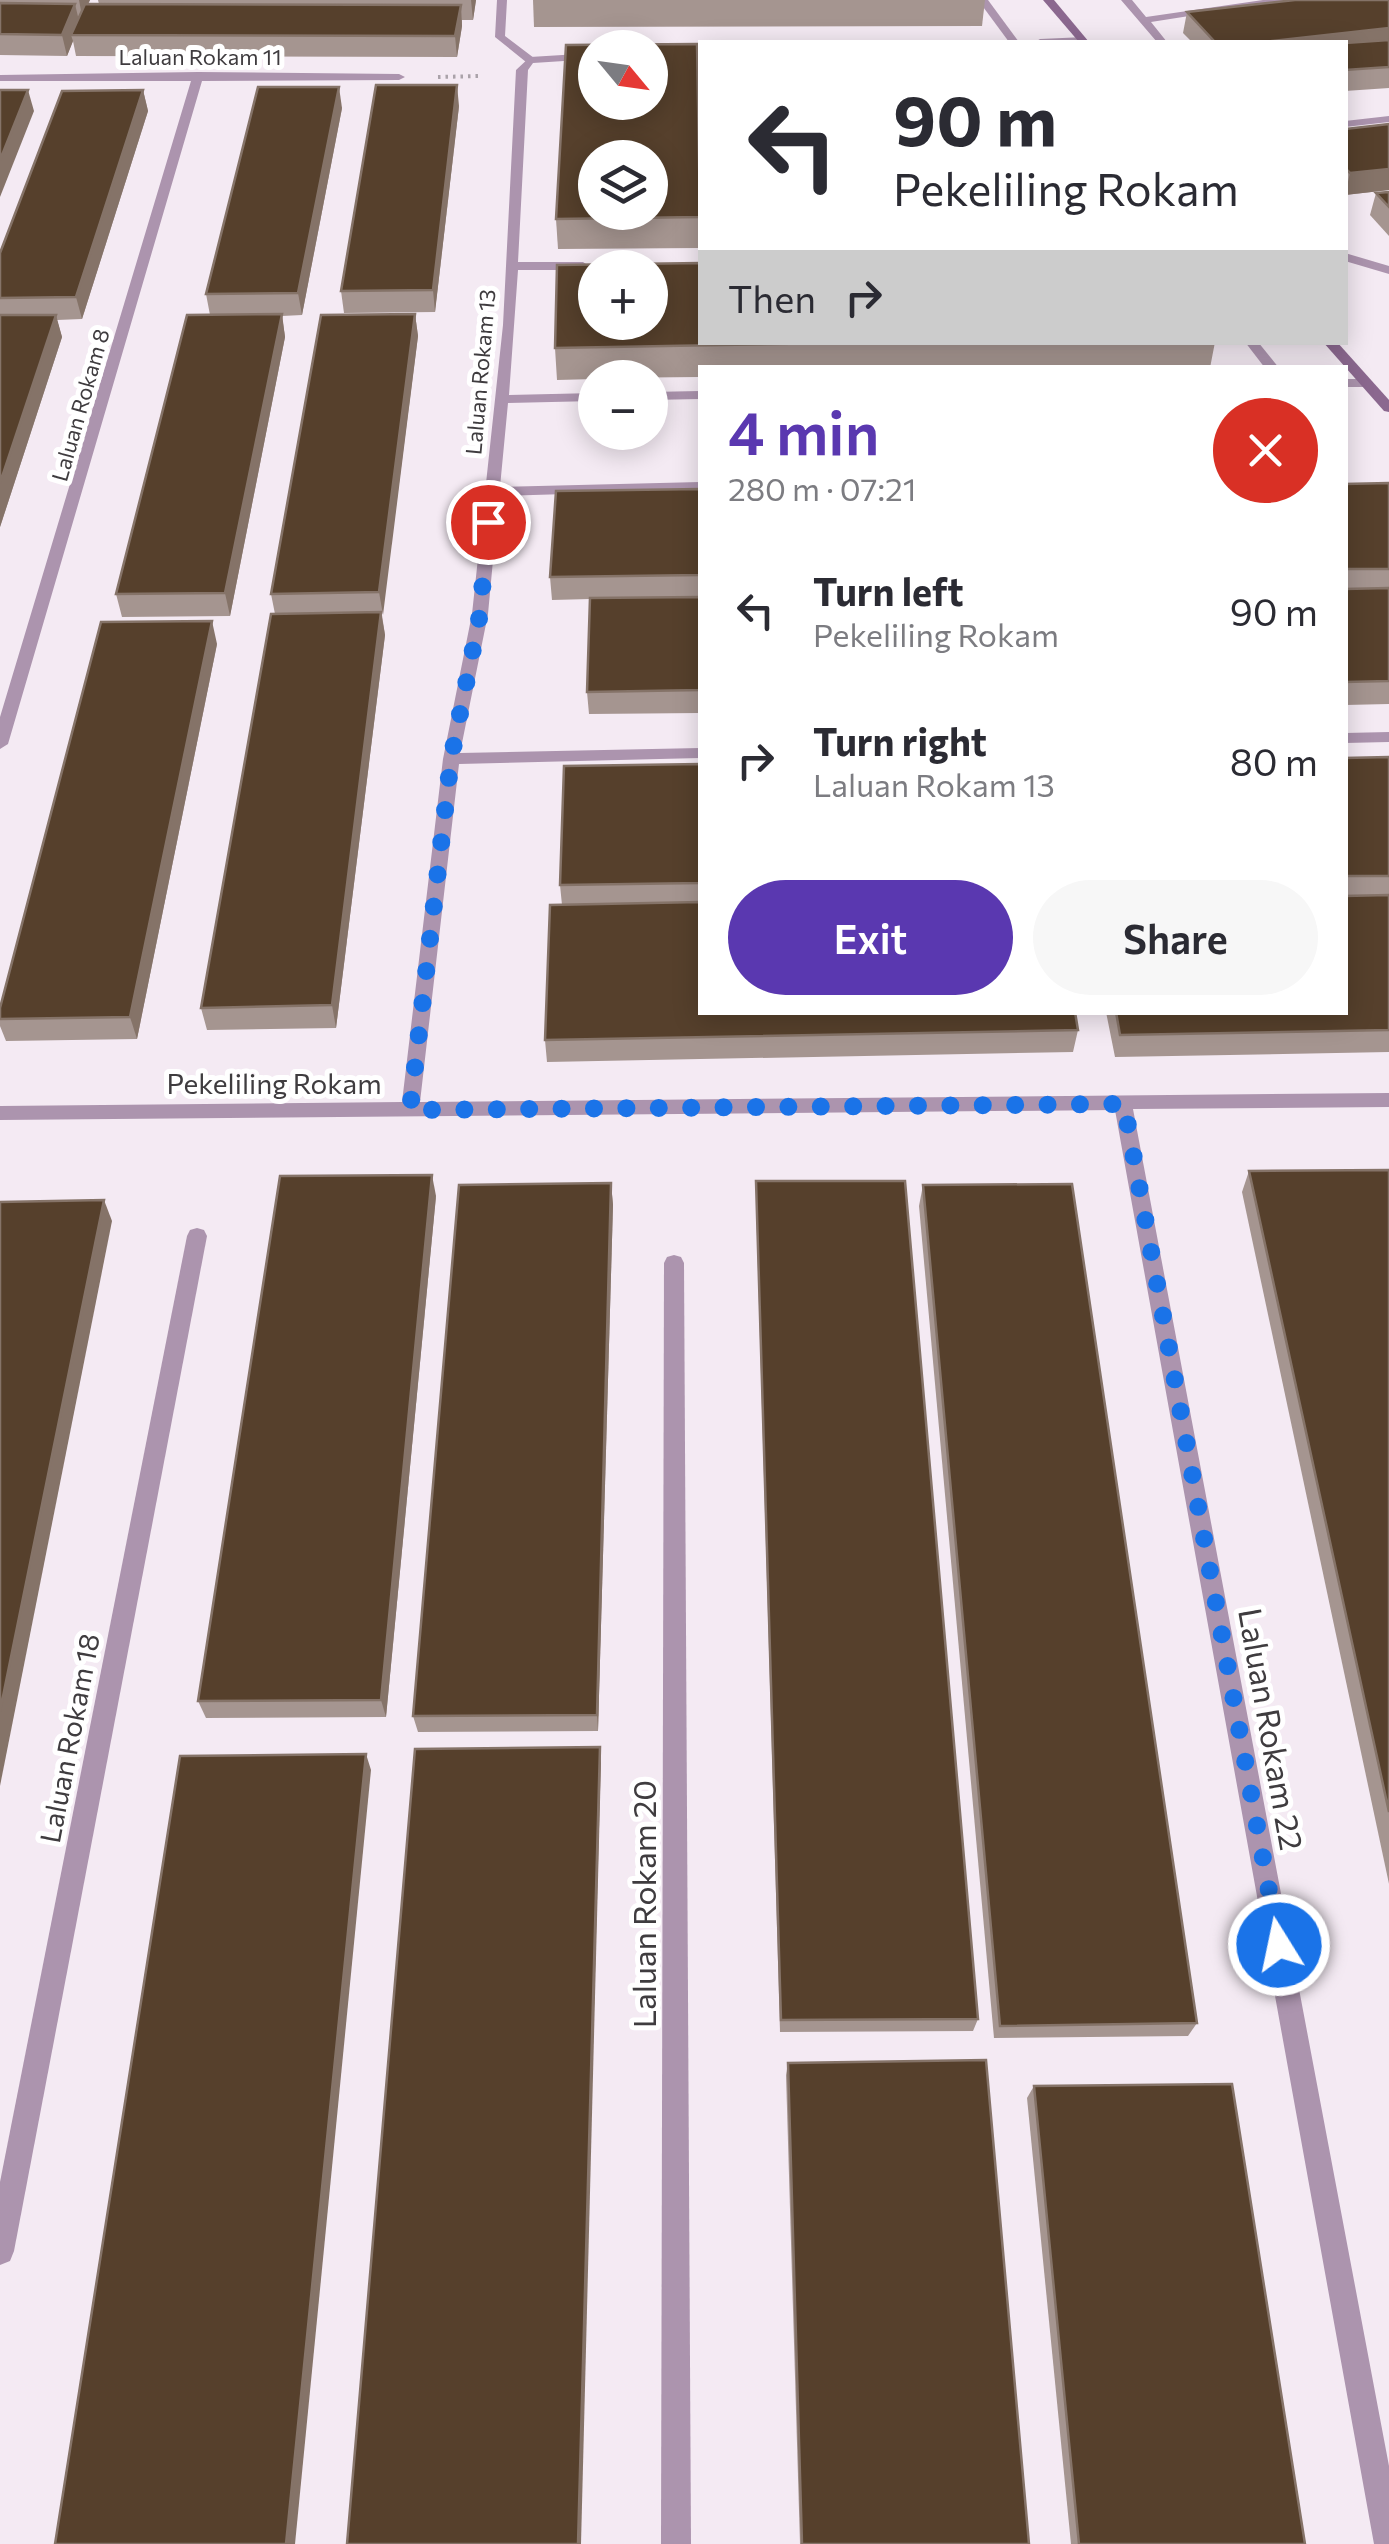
<!DOCTYPE html>
<html lang="en">
<head>
<meta charset="utf-8">
<style>
  :root { --surface:#fff; --page:#f7f7f7; --text:#2b2b33; --muted:#7c7c81; --accent:#5a38b0 }
  body { margin:0; font-family:Commissioner,sans-serif; background:var(--page); color:var(--text); height:100vh; display:flex; flex-direction:column; font-size:38px; white-space:nowrap }
  * { box-sizing:border-box; margin:0 }
  p { font-size:32px; color:var(--muted) }
  .icon { flex:none; width:55px; height:55px; fill:none; stroke:currentColor; stroke-width:2; stroke-linecap:round; stroke-linejoin:round }
  .map { position:relative; flex:1; overflow:hidden }
  .sheet { position:absolute; left:698px; top:365px; width:650px; height:650px; display:flex; flex-direction:column; background:var(--surface); border-radius:0px; box-shadow:0 5px 25px #0003 }
  .sheet>* { flex:none }
  .guide { position:absolute; left:698px; top:40px; width:650px; height:305px; border-radius:0px; box-shadow:0 5px 25px #0003; background:#fff; color:var(--text); overflow:hidden }
  .needle { width:65px; rotate:119deg }
  .tools { position:absolute; left:578px; top:30px; display:grid; gap:20px }
  .tools a { display:grid; place-items:center; width:90px; height:90px; border-radius:50%; background:var(--surface); box-shadow:0 5px 25px #0003; font-size:50px }
  .pin { position:absolute; display:grid; place-items:center; width:85px; height:85px; color:#fff; margin:-42px; border:5px solid #fff; border-radius:50%; box-shadow:0 2px 10px #0007 }
  .me { position:absolute; width:110px; margin:-55px; rotate:350deg; stroke-linejoin:round; filter:drop-shadow(0 0 8px #0008) }
  .turn { display:flex; align-items:center; gap:35px; height:210px; padding:0 30px; font-size:45px }
  .turn .icon { width:130px; height:130px; stroke-width:2.5 }
  .turn b { display:block; font-size:70px; line-height:85px }
  .then { display:flex; align-items:center; height:95px; padding:0 30px; background:#0003; gap:20px; font-size:38px }
  .round { display:grid; place-items:center; flex:none; width:105px; height:105px; border-radius:52px; background:var(--page) }
  .overview { display:flex; align-items:center; justify-content:space-between; height:170px; padding:0 30px }
  h1 { font-size:60px; font-weight:600; line-height:75px; color:var(--accent) }
  .button { display:flex; gap:20px; margin-top:auto; padding:20px 30px }
  .button a { flex:1; height:115px; border-radius:60px; background:var(--accent); color:#fff; font-size:40px; font-weight:600; line-height:115px; text-align:center }
  .button a+a { background:var(--page); color:var(--text) }
  ul { padding:0; list-style:none }
  li { display:flex; align-items:center; gap:30px; height:150px; padding:0 30px }
  li div { flex:1 }
  li b { display:block; font-size:38px }
  li em { font-style:normal }
  .map>svg:first-child { display:block }
</style>
</head>
<body>
<div class="map">
<svg width="1389" height="2544" viewBox="0 0 1389 2544">
  <rect width="100%" height="100%" fill="#f4eaf3"/>
  <g fill="none" stroke-linecap="round" stroke-linejoin="round">
    <path stroke="#aaa2a9" stroke-width="4" stroke-dasharray="2.5 5" stroke-linecap="butt" d="M438 77 480 76"/>
    <path fill="#ac94ae" fill-rule="evenodd" d="M497 0H507L505 36 534 58V62H526L495 37Z"/>
    <g fill="#ac94ae" fill-rule="evenodd">
      <path d="M978 0H988L1019 42H1009Z"/>
      <path d="M1121 0H1132L1146 17 1263 0H1291L1151 22 1167 42H1157Z"/>
      <path d="M1085 37V41L1081 42H1035L1040 39Z"/>
      <path d="M595 53V59L533 63 528 70 518 262H583L589 266 583 270H518L509 395 595 393V401L508 403 500 487 700 482V490L499 496 488 614 460 753 700 748V758L459 764 420 1102 1389 1093V1107L1133 1109 1389 2466V2544H1374L1115 1110 0 1120V1106L402 1102 443 759 472 614 503 325 516 70 530 57Z"/>
      <rect x="650" y="54" width="50" height="6"/>
      <path d="M198 72 399 74 405 77 399 80 202 81 8 744 0 749V717L191 81H0V75Z"/>
      <path d="M1389 116V122L1345 127V121Z"/>
      <path d="M1345 253 1389 266V274L1345 261Z"/>
      <path d="M1245 342H1258L1279 368H1265Z"/>
      <path d="M1345 379H1365L1372 383 1365 387H1345Z"/>
      <path d="M700 391V399L650 400V392Z"/>
      <path d="M1389 732V742L1345 743V733Z"/>
      <path d="M197 1228 204 1230 207 1236 14 2251 10 2261 0 2265V2182L187 1236 190 1230Z"/>
      <path d="M674 1255 681 1257 684 1263 691 2544H661L664 1263 667 1257Z"/>
    </g>
    <g fill="#8b688f" fill-rule="evenodd">
      <path d="M1043 0H1054L1089 42H1079Z"/>
      <path d="M1323 342H1337L1389 400V412L1384 411Z"/>
    </g>
  </g>
  <g fill="#a59590">
    <path d="M0 0H90L88 4H99L98 0H476L473 20H462V26L457 57 76 56 73 41 67 56 0 55Z"/>
    <path d="M533 0H985L982 26 534 27Z"/>
    <path d="M1389 0V88L1345 91V42H1192L1183 33 1187 12Z"/>
    <path d="M143 90 148 111 82 319 57 320 62 337 0 527V253Z"/>
    <path d="M459 106 435 312 344 313 341 291Z"/>
    <path d="M342 108 302 315 282 316 285 337 230 616 122 617 116 594 210 315 206 294Z"/>
    <path d="M1389 124V190L1345 195V129Z"/>
    <path d="M700 137V248L558 249 556 219Z"/>
    <path d="M1389 192V236L1370 215 1376 193Z"/>
    <path d="M415 314 418 336 382 615 385 635 336 1028 207 1030 201 1008 275 614 271 594Z"/>
    <path d="M700 342H1215L1210 368H700V377L595 378V379L557 380 555 348Z"/>
    <path d="M1389 483V704L1345 705V484Z"/>
    <path d="M700 489V713L589 714 587 692 590 599 552 600 550 577Z"/>
    <path d="M217 644 137 1039 6 1041 0 1026V1008Z"/>
    <path d="M1389 757V1052L1115 1057 1106 1012H1345V758Z"/>
    <path d="M700 764V1012L1078 1030 1073 1052 547 1062 545 1040 562 905 560 885Z"/>
    <path d="M1389 1170V1884L1242 1192 1249 1171Z"/>
    <path d="M756 1181 978 2019 973 2031 780 2032 756 1202Z"/>
    <path d="M611 1183 613 1205 598 1731 418 1732 413 1716Z"/>
    <path d="M923 1185 1197 2023 1188 2036 994 2038 919 1206Z"/>
    <path d="M436 1196 386 1717 206 1718 198 1701Z"/>
    <path d="M788 2063 1029 2544H800L786 2075Z"/>
    <path d="M1034 2086 1305 2544H1071L1027 2098Z"/>
  </g>
  <g fill="#857368">
    <path d="M79 0H90L82 16Z"/>
    <path d="M471 0H476L473 20Z"/>
    <path d="M75 4 80 25 71 35 73 41 67 56 62 35Z"/>
    <path d="M461 5 462 26 457 57 455 36Z"/>
    <path d="M1389 28V49L1345 42H1264Z"/>
    <path d="M457 85 459 106 435 312 433 290Z"/>
    <path d="M339 87 342 108 302 315 298 293Z"/>
    <path d="M28 90 34 111 0 197V160Z"/>
    <path d="M143 90 148 111 82 319 76 297Z"/>
    <path d="M1389 169V190L1345 195 1350 173Z"/>
    <path d="M282 314 285 337 230 616 225 593Z"/>
    <path d="M415 314 418 336 383 615 379 592Z"/>
    <path d="M56 315 62 337 0 527V483Z"/>
    <path d="M381 612 385 635 336 1028 332 1005Z"/>
    <path d="M212 621 217 644 137 1039 130 1017Z"/>
    <path d="M432 1175 436 1196 386 1717 381 1700Z"/>
    <path d="M611 1183 613 1205 598 1731 597 1715Z"/>
    <path d="M104 1200 112 1221 0 1786V1711Z"/>
    <path d="M600 1747 601 1763 581 2544H578Z"/>
    <path d="M366 1754 371 1770 295 2544H286Z"/>
  </g>
  <g fill="#56402c" stroke="#857368" stroke-width="2.5" fill-rule="evenodd">
    <path d="M1295 0H1389V28L1264 42H1215L1187 12Z"/>
    <path d="M0 3 75 4 62 35 0 34Z"/>
    <path d="M85 4 461 5 455 36 71 35Z"/>
    <path d="M1389 40V67L1345 70V43Z"/>
    <path d="M697 44 700 217 556 219 566 45ZM595 48H650V102H595ZM595 158H650V212H595Z"/>
    <path d="M376 85H457L433 290 341 291Z"/>
    <path d="M258 87H339L298 293 206 294Z"/>
    <path d="M0 90H28L0 160Z"/>
    <path d="M143 90 76 297 0 298V253L62 91Z"/>
    <path d="M1389 124V169L1350 173 1345 168V129Z"/>
    <path d="M1389 192V207L1376 193Z"/>
    <path d="M700 263V342H887L555 348 557 265ZM595 268H650V322H595Z"/>
    <path d="M282 314 225 593 116 594 187 315Z"/>
    <path d="M415 314 379 592 271 594 321 315Z"/>
    <path d="M0 315H56L0 483Z"/>
    <path d="M1389 483V569H1345V484Z"/>
    <path d="M700 489V575L550 577 556 491Z"/>
    <path d="M1389 588V681L1345 682V589Z"/>
    <path d="M700 597V690L587 692 590 598Z"/>
    <path d="M381 612 332 1005 201 1008 271 614Z"/>
    <path d="M212 621 130 1017 0 1019V1008L101 622Z"/>
    <path d="M1389 757V876H1345V758Z"/>
    <path d="M700 764V883L560 885 564 766Z"/>
    <path d="M1389 895V1030L1120 1035 1116 1012H1345V896Z"/>
    <path d="M700 902V1012H1075L1078 1030 545 1040 550 905Z"/>
    <path d="M1389 1170V1812L1249 1171Z"/>
    <path d="M432 1175 381 1700 198 1701 280 1176Z"/>
    <path d="M756 1181H905L978 2019 781 2020Z"/>
    <path d="M611 1183 597 1715 413 1716 459 1185Z"/>
    <path d="M1072 1184 1197 2023 1000 2026 923 1185Z"/>
    <path d="M104 1200 0 1711V1202Z"/>
    <path d="M600 1747 578 2544H347L415 1749Z"/>
    <path d="M366 1754 286 2544H55L180 1756Z"/>
    <path d="M986 2060 1029 2544H802L788 2063Z"/>
    <path d="M1232 2084 1305 2544H1079L1034 2086Z"/>
  </g>
  <g fill="none" stroke-linecap="round" stroke-linejoin="round">
    <path stroke="#1a73e8" stroke-width="18" stroke-dasharray="0 32.4" d="M488 522 480 614 451 759 410 1110 1124 1104 1279 1945"/>
  </g>
  <g text-anchor="middle" dominant-baseline="central" stroke-width="10" stroke-linejoin="round" paint-order="stroke">
    <g font-size="22" fill="#3f3c3f" stroke="#fff">
      <text x="200" y="56">Laluan Rokam 11</text>
      <text transform="translate(480 372) rotate(-85)">Laluan Rokam 13</text>
      <text transform="translate(80 405) rotate(-74)">Laluan Rokam 8</text>
    </g>
    <g font-size="28" fill="#3f3c3f" stroke="#fff">
      <text x="274" y="1083">Pekeliling Rokam</text>
      <text transform="translate(69 1738) rotate(-79)">Laluan Rokam 18</text>
    </g>
    <g font-size="32" fill="#3f3c3f" stroke="#fff">
      <text transform="translate(1272 1729) rotate(80)">Laluan Rokam 22</text>
      <text transform="translate(643 1904) rotate(-90)">Laluan Rokam 20</text>
    </g>
  </g>
</svg>
<div class="tools">
<a><svg class="needle" viewBox="-14 -14 28 28"><path d="M0-13l5 13h-10z" fill="#e53935"/><path d="M0 13l5-13h-10z" fill="#7c7c81"/></svg></a>
<a><svg class="icon" aria-label="layers" viewBox="0 0 24 24"><path d="M12 4l9 5-9 5-9-5zM3 14l9 5 9-5"/></svg></a>
<a>+</a>
<a>−</a>
</div>
<div class="pin" style="left:488px;top:522px;background:#d93025"><svg class="icon" aria-label="arrive" viewBox="0 0 24 24"><path d="M6 21V4h12l-3 4 3 4H6"/></svg></div>
<svg class="me" style="left:1279px;top:1945px" viewBox="-20 -20 40 40"><circle r="17" fill="#1a73e8" stroke="#fff" stroke-width="3"/><path d="M0-11L8 9 0 5-8 9z" fill="#fff"/></svg>
<div class="guide">
<div class="turn"><svg class="icon" aria-label="left" viewBox="0 0 24 24"><path d="M17 20v-9H6M10 6l-5 5 5 5"/></svg><div><b>90 m</b>Pekeliling Rokam</div></div>
<div class="then">Then<svg class="icon" aria-label="right" viewBox="0 0 24 24"><path d="M7 20v-9h11M14 6l5 5-5 5"/></svg></div>
</div>
<section class="sheet">
<div class="overview"><div><h1>4 min</h1><p>280 m · 07:21</p></div><a class="round" style="background:#d93025;color:#fff"><svg class="icon" aria-label="close" viewBox="0 0 24 24"><path d="M6 6l12 12M18 6L6 18"/></svg></a></div>
<ul>
<li><svg class="icon" aria-label="left" viewBox="0 0 24 24"><path d="M17 20v-9H6M10 6l-5 5 5 5"/></svg><div><b>Turn left</b><p>Pekeliling Rokam</p></div><em>90 m</em></li>
<li><svg class="icon" aria-label="right" viewBox="0 0 24 24"><path d="M7 20v-9h11M14 6l5 5-5 5"/></svg><div><b>Turn right</b><p>Laluan Rokam 13</p></div><em>80 m</em></li>
</ul>
<div class="button"><a>Exit</a><a>Share</a></div>
</section>
</div>
</body>
</html>
